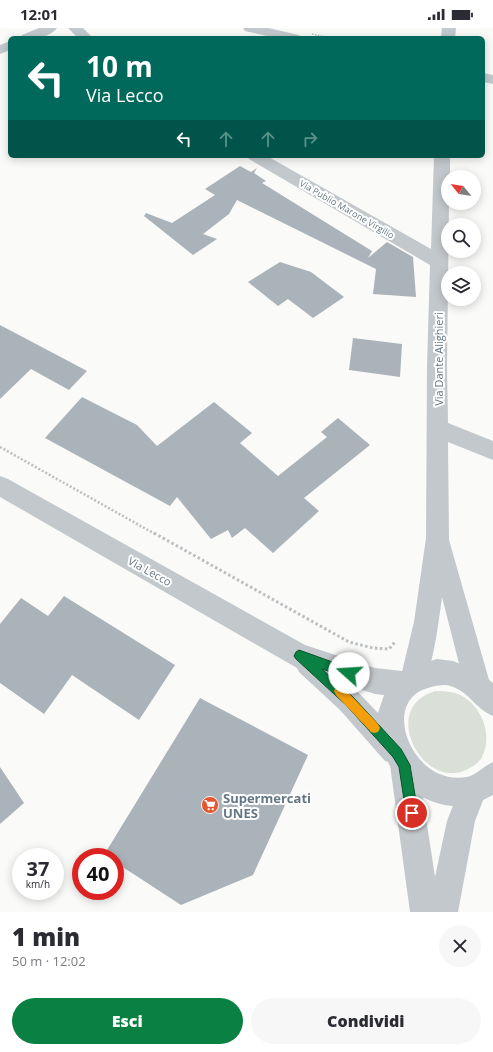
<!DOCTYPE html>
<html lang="it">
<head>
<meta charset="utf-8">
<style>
  :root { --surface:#fff; --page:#f7f7f7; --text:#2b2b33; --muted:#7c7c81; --accent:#0b8043 }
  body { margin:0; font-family:"Open Sans",sans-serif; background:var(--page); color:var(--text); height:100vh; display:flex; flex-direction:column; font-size:15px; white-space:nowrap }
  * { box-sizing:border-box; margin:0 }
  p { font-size:13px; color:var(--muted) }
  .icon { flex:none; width:22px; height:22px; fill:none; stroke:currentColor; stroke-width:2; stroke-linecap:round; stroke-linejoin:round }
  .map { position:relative; height:884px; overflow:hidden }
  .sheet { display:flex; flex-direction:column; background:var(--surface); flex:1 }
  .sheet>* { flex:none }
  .banner { position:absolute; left:8px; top:8px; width:477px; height:122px; border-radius:6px; box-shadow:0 2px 10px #0003; background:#00695c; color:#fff; overflow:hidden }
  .needle { width:26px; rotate:300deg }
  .controls { position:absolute; left:441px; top:142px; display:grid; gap:8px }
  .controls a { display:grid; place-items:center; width:40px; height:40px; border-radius:50%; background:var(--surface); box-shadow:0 2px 10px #0003; font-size:20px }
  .speed { position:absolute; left:12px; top:820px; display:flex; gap:8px; font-size:20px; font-weight:700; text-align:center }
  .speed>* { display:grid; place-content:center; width:52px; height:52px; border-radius:50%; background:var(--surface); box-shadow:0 2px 10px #0003; line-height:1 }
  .speed small { font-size:10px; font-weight:400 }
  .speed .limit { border:6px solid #d22; background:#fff; color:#111 }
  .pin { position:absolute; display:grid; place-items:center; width:34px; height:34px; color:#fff; margin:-17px; border:2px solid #fff; border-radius:50%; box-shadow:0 1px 4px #0007 }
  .me { position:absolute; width:44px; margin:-22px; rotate:289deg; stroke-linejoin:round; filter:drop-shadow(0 0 3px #0008) }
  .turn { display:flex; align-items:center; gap:14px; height:84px; padding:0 12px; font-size:18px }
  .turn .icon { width:52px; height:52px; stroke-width:2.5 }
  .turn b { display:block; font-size:28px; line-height:34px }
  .lanes { display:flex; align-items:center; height:38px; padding:0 12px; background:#0003; justify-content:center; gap:20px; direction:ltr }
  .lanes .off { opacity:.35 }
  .round { display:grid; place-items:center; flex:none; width:42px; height:42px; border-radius:21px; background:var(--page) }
  .overview { display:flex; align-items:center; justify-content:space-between; height:68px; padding:0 12px }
  h1 { font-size:24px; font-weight:800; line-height:30px }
  .button { display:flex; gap:8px; margin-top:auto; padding:8px 12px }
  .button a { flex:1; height:46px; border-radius:24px; background:var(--accent); color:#fff; font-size:16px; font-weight:800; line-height:46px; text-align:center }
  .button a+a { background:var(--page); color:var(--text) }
  .status { display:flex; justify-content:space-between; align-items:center; height:28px; padding:0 20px; background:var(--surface); direction:ltr }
  .status svg { height:11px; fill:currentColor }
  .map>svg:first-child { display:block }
</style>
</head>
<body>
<div class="status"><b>12:01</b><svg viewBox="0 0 49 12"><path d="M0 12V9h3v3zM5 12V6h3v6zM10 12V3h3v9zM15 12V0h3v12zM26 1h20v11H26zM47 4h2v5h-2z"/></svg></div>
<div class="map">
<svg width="493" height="884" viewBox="0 0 493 884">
  <rect width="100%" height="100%" fill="#fafaf8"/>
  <path fill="#dadfd7" d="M435 663C444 663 453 663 462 668 482 679 493 707 482 729 479 735 472 739 466 742 426 761 385 691 424 668 427 666 431 665 435 663Z"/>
  <g fill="#aab3b9">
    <path d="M240 138 251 144 257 140 254 145 266 153 262 155 372 223 368 230 387 214 413 229 416 269 373 266 376 241 237 172 229 186 203 206 217 211 193 227 144 188 146 185 172 195 215 167 205 161Z"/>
    <path d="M280 234 311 244 344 269 313 290 288 271 278 278 248 254Z"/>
    <path d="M0 297 72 335 87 343 69 362 31 341 0 371Z"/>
    <path d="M353 310 402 316 400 349 349 342Z"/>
    <path d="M82 369 137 397 157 418 214 374 252 405 240 415 278 448 327 409 321 404 338 390 370 417 304 470 319 483 273 525 245 500 232 510 228 502 211 511 177 469 170 478 45 410Z"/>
    <path d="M64 568 175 637 139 692 72 647 44 686 0 655V596L21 570 48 588Z"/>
    <path d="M200 670 308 727 253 847 181 877 115 834V829H108L104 827Z"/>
    <path d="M0 739 24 775 0 796Z"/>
  </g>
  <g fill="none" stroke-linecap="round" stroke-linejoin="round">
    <path stroke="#bbbfc2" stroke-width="1.5" stroke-dasharray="1.5 1.5" stroke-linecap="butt" d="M312 6 331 10"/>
    <path stroke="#bbbfc2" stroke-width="2.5" stroke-dasharray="2 2" stroke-linecap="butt" d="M0 419 155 506"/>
    <path stroke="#bbbfc2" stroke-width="3" stroke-dasharray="2.5 2.5" stroke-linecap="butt" d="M154 505 349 614 373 620 389 621 395 614"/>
    <g fill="#c3c8cc" fill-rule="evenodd">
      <path d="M39 0H57C49 11 32 10 20 10L22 7Z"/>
      <path d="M68 0H83L93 10H78Z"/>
      <path d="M243 0H268L299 7 301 10H276L245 3Z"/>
      <path d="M442 0H456L455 10H441Z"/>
      <path d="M10 13V22L0 26V17Z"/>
      <path d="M483 45 493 47V56L483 54Z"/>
      <path d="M247 128H267L431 221 434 128H450V149H448V175H449L447 338 448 395 493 413V432L448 414 449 512 491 659 487 668 478 672 469 668 465 659 442 569C438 598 434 634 422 661L413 665 404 661 400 652 414 594 426 510 427 338 430 237 249 131Z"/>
      <path d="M404 723 414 727 418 737 435 849 447 793 463 752 473 748 483 752 487 762 475 793 458 884H410L390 737 394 727Z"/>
    </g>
    <path fill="#c3c8cc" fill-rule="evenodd" d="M0 448 8 451 305 617 375 640 402 643 413 638 437 631 453 633 478 643 493 655V688C475 681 467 660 446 657 439 657 434 658 428 660 379 673 412 759 467 749 476 747 484 738 493 734V767C484 772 472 777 461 778 433 780 399 760 388 734L385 733 340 682 299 644 297 640 0 469ZM353 659 375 666 384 667 378 685Z"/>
  </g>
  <path fill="#0b8043" stroke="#07532c" d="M299 622 352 641 354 645 352 649 349 650 322 641 353 669 401 721 410 737 418 785 416 789 412 791 407 789 406 785 399 739 393 729 346 677 296 631 294 628 296 624Z"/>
  <path fill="#f59e0b" d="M339 658 343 659 378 696 380 700 378 704 374 705 371 704 336 667 334 663 336 659Z"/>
  <defs>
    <g id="supermarket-disc" transform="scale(0.9)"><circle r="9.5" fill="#e4572e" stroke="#fff"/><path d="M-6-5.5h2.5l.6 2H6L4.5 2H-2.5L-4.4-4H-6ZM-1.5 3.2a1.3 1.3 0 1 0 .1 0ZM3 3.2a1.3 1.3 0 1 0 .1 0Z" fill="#fff"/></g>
  </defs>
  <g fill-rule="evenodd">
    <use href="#supermarket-disc" x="210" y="777"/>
  </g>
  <g text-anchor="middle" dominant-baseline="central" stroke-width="4" stroke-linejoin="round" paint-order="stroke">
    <g font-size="9" fill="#657683" stroke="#fff">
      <text transform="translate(347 181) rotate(30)">Via Publio Marone Virgilio</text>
    </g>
    <g font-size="11" fill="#657683" stroke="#fff">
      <text transform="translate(438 331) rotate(-90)">Via Dante Alighieri</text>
      <text transform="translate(150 543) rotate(29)">Via Lecco</text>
    </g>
    <g font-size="13" font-weight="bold" fill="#657683" stroke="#fff" text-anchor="start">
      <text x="223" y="770">Supermercati<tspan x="223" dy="15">UNES</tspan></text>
    </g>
  </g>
</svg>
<div class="controls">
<a><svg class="needle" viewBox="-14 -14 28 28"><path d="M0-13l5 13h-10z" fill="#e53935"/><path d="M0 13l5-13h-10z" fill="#7c7c81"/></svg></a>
<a><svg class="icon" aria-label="search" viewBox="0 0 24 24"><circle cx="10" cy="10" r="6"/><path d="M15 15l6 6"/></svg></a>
<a><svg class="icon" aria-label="layers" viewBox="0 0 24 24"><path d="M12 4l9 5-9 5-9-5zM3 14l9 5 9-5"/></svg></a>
</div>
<div class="speed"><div>37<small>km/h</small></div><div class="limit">40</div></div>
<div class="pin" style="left:412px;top:785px;background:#d93025"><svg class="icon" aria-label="arrive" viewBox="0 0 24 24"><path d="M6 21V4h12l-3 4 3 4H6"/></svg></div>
<svg class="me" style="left:349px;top:645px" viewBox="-20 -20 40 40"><circle r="19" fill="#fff"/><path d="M0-13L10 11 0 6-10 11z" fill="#0b8043"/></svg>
<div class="banner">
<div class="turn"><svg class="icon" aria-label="left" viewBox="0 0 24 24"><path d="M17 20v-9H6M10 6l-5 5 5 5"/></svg><div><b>10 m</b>Via Lecco</div></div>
<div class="lanes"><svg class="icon" aria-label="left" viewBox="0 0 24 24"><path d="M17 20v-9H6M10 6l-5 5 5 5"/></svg><svg class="icon off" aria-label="ahead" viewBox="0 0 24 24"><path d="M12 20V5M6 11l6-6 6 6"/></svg><svg class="icon off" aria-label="ahead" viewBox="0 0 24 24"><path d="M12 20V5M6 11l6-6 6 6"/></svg><svg class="icon off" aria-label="right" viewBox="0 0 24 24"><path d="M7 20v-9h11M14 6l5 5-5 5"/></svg></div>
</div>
</div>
<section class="sheet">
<div class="overview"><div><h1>1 min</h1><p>50 m · 12:02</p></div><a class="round"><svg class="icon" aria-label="close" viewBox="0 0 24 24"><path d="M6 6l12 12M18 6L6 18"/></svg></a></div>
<div class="button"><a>Esci</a><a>Condividi</a></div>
</section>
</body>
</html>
